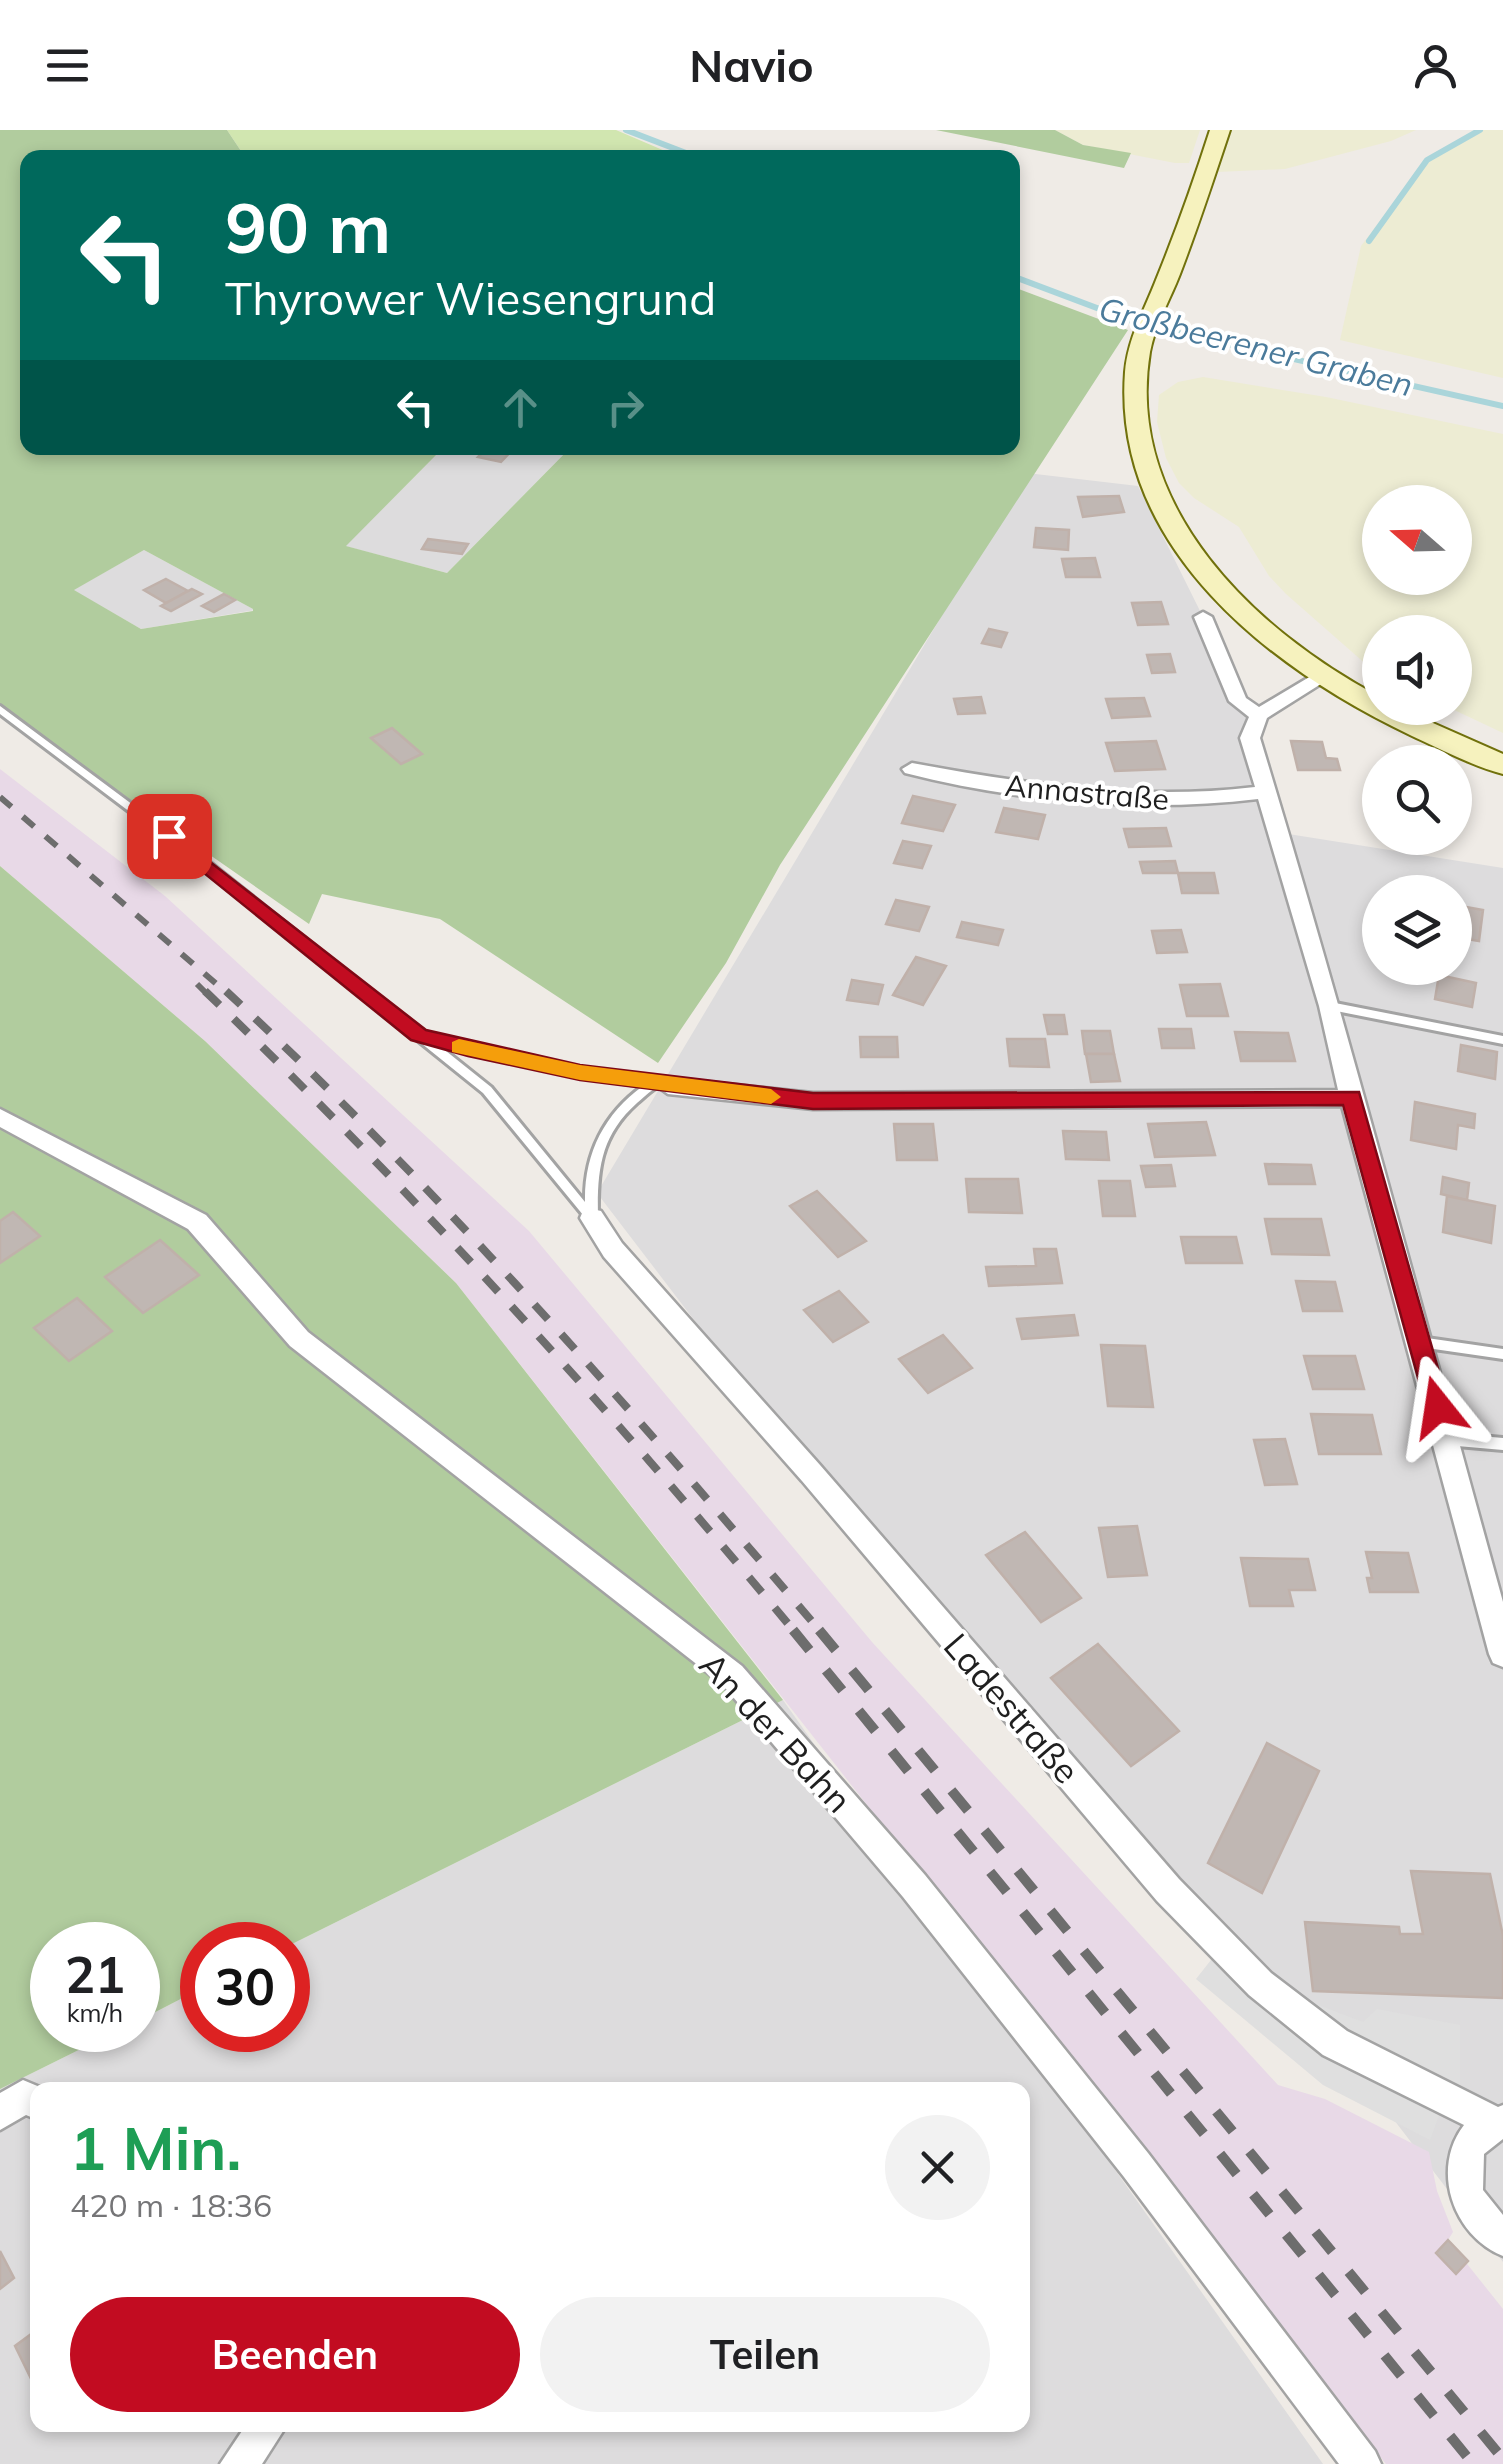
<!DOCTYPE html>
<html lang="de">
<head>
<meta charset="utf-8">
<style>
  :root { --surface:#fff; --page:#f2f2f2; --text:#202124; --muted:#757577; --accent:#c20c21 }
  body { margin:0; font-family:Mulish,sans-serif; background:var(--page); color:var(--text); height:100vh; display:flex; flex-direction:column; font-size:38px; white-space:nowrap }
  * { box-sizing:border-box; margin:0 }
  p { font-size:32px; color:var(--muted) }
  .icon { flex:none; width:55px; height:55px; fill:none; stroke:currentColor; stroke-width:2; stroke-linecap:round; stroke-linejoin:round }
  .map { position:relative; flex:1; overflow:hidden }
  .side { position:absolute; left:30px; top:1952px; width:1000px; height:350px; display:flex; flex-direction:column; background:var(--surface); border-radius:20px; box-shadow:0 5px 15px #0003 }
  .side>* { flex:none }
  .hud { position:absolute; left:20px; top:20px; width:1000px; height:305px; border-radius:20px; box-shadow:0 5px 15px #0003; background:#00695c; color:#fff; overflow:hidden }
  .needle { width:65px; rotate:290deg }
  .buttons { position:absolute; left:1362px; top:355px; display:grid; gap:20px }
  .buttons a { display:grid; place-items:center; width:110px; height:110px; border-radius:50%; background:var(--surface); box-shadow:0 5px 15px #0003; font-size:50px }
  .speed { position:absolute; left:30px; top:1792px; display:flex; gap:20px; font-size:50px; font-weight:700; text-align:center }
  .speed>* { display:grid; place-content:center; width:130px; height:130px; border-radius:50%; background:var(--surface); box-shadow:0 5px 15px #0003; line-height:1 }
  .speed small { font-size:25px; font-weight:400 }
  .speed .limit { border:15px solid #d22; background:#fff; color:#111 }
  .pin { position:absolute; display:grid; place-items:center; width:85px; height:85px; color:#fff; margin:-42px; border-radius:20px; box-shadow:0 5px 15px #0006 }
  .me { position:absolute; width:110px; margin:-55px; rotate:345deg; stroke-linejoin:round; filter:drop-shadow(0 0 8px #0008) }
  .turn { display:flex; align-items:center; gap:35px; height:210px; padding:0 40px; font-size:45px }
  .turn .icon { width:130px; height:130px; stroke-width:2.5 }
  .turn b { display:block; font-size:70px; line-height:85px }
  .lanes { display:flex; align-items:center; height:95px; padding:0 40px; background:#0003; justify-content:center; gap:50px; direction:ltr }
  .lanes .off { opacity:.35 }
  .round { display:grid; place-items:center; flex:none; width:105px; height:105px; border-radius:52px; background:var(--page) }
  .overview { display:flex; align-items:center; justify-content:space-between; height:170px; padding:0 40px }
  h1 { font-size:60px; font-weight:700; line-height:75px; color:#1e9e55 }
  .cta { display:flex; gap:20px; margin-top:auto; padding:20px 40px }
  .cta a { flex:1; height:115px; border-radius:60px; background:var(--accent); color:#fff; font-size:40px; font-weight:700; line-height:115px; text-align:center }
  .cta a+a { background:var(--page); color:var(--text) }
  header { display:flex; justify-content:space-between; align-items:center; height:130px; padding:0 40px; background:var(--surface); font-size:45px; font-weight:700 }
  .map>svg:first-child { display:block }
</style>
</head>
<body>
<header><svg class="icon" aria-label="menu" viewBox="0 0 24 24"><path d="M4 6h16M4 12h16M4 18h16"/></svg>Navio<svg class="icon" aria-label="person" viewBox="0 0 24 24"><circle cx="12" cy="8" r="4"/><path d="M4 21q1-7 8-7t8 7"/></svg></header>
<div class="map">
<svg width="1503" height="2334" viewBox="0 0 1503 2334">
  <rect width="100%" height="100%" fill="#efebe6"/>
  <g fill="#dddcdd" fill-rule="evenodd">
    <path d="M443 318H570L447 443 345 416Z"/>
    <path d="M1027 343 1138 356 1203 487 1238 571 1259 585 1250 608 1282 703 1503 738V2132L1335 1913 1260 1854 811 1343 597 1063ZM1380 762H1455V838H1380Z"/>
    <path d="M144 420 255 480 141 499 73 460Z"/>
    <path d="M783 1570 1323 2334H0V1959L119 1900H138V1891L202 1858V1900H288V1816ZM38 1960H1022V2295H38Z"/>
  </g>
  <path fill="#e8d9e7" d="M0 639 165 766 529 1101 872 1512 1278 1955 1325 1969 1429 2022 1437 2061 1453 2102 1448 2110 1503 2179V2334H1386L456 1153 205 911 0 736Z"/>
  <g fill="#edecd3" fill-rule="evenodd">
    <path d="M1055 0H1200L1189 33H1175L1083 15Z"/>
    <path d="M1232 0H1416L1391 11 1285 39 1217 42Z"/>
    <path d="M1480 0H1503V248L1340 210 1361 116 1427 30Z"/>
    <path d="M1203 247 1326 267 1503 304V603L1450 578H1455V502H1380V544L1376 543 1286 464 1269 446 1239 397 1194 368 1179 353 1166 328 1157 292 1159 265 1178 252ZM1380 372H1455V448H1380Z"/>
  </g>
  <path fill="#d1e6b0" d="M227 0H616L679 27H245Z"/>
  <g fill="#b1cc9e" fill-rule="evenodd">
    <path d="M0 0H227L245 27 28 28V318H443L346 416 447 443 570 318H1012L1013 157 1128 200 780 735 726 833 658 933 440 789 322 764 309 794 0 579ZM144 420 253 479V481L141 499 74 460Z"/>
    <path d="M936 0H1055L1083 15 1131 23 1124 38Z"/>
    <path d="M0 736 205 911 456 1153 783 1570 288 1816 202 1815V1858L138 1891V1815H52V1900H119L0 1959Z"/>
  </g>
  <path fill="#dfdfdf" d="M1229 1807 1289 1864 1363 1892 1377 1879 1460 1895V1959L1439 1985 1430 2010 1323 1955 1196 1849Z"/>
  <g fill="none" stroke-linecap="round" stroke-linejoin="round">
    <g stroke="#aad5da" stroke-width="6">
      <path d="M626 0 699 28"/>
      <path d="M1369 111 1427 30 1480 0"/>
      <path d="M1012 146 1142 195 1503 276"/>
    </g>
  </g>
  <g fill="#c0b7b3" stroke="#c0b1aa" stroke-width="2.5">
    <path d="M487 318H514L501 332 478 327Z"/>
    <path d="M1119 366 1124 382 1083 387 1078 367Z"/>
    <path d="M1036 398 1069 400 1068 420 1034 417Z"/>
    <path d="M428 409 468 414 462 424 422 419Z"/>
    <path d="M1095 428 1100 447H1066L1062 429Z"/>
    <path d="M166 449 188 461 166 473 144 460Z"/>
    <path d="M192 459 202 464 171 481 161 476Z"/>
    <path d="M224 464 235 470 214 482 202 476Z"/>
    <path d="M1161 472 1168 494 1138 495 1132 473Z"/>
    <path d="M989 499 1007 503 1001 517 982 513Z"/>
    <path d="M1170 524 1175 542 1152 543 1147 525Z"/>
    <path d="M981 567 985 583 958 584 954 569Z"/>
    <path d="M1144 568 1150 586 1112 588 1106 569Z"/>
    <path d="M392 598 422 624 401 634 371 608Z"/>
    <path d="M1156 611 1165 639 1115 641 1106 613Z"/>
    <path d="M1291 611 1322 612 1326 628 1337 629 1340 640H1298Z"/>
    <path d="M913 666 955 675 943 701 902 693Z"/>
    <path d="M1004 678 1045 685 1038 709 996 702Z"/>
    <path d="M1166 698 1171 716 1129 717 1124 699Z"/>
    <path d="M903 711 931 716 922 738 894 733Z"/>
    <path d="M1175 731 1178 743H1143L1140 732Z"/>
    <path d="M1178 743H1214L1218 763H1182Z"/>
    <path d="M896 770 929 777 919 801 886 794Z"/>
    <path d="M1455 775 1483 780 1479 811 1455 807Z"/>
    <path d="M962 792 1003 800 998 815 957 807Z"/>
    <path d="M1181 800 1187 822 1157 823 1152 801Z"/>
    <path d="M916 827 946 836 923 875 893 865Z"/>
    <path d="M1439 845 1476 853 1472 877 1435 869Z"/>
    <path d="M852 850 883 855 878 874 847 870Z"/>
    <path d="M1220 854 1228 886H1187L1180 855Z"/>
    <path d="M1044 885H1064L1067 904H1048Z"/>
    <path d="M1159 899H1191L1194 918H1162Z"/>
    <path d="M1082 901H1110L1114 924H1085Z"/>
    <path d="M1235 902 1288 903 1295 931H1241Z"/>
    <path d="M860 907H897L898 927H861Z"/>
    <path d="M1007 909H1045L1049 937 1010 936Z"/>
    <path d="M1461 915 1497 922 1495 949 1458 941Z"/>
    <path d="M1086 924H1114L1120 951 1091 952Z"/>
    <path d="M1415 972 1475 984 1474 998 1458 995 1456 1019 1411 1010Z"/>
    <path d="M1206 992 1215 1025 1155 1027 1148 994Z"/>
    <path d="M894 994H933L937 1030H897Z"/>
    <path d="M1063 1001 1106 1002 1109 1030 1066 1029Z"/>
    <path d="M1265 1034 1311 1035 1315 1054H1269Z"/>
    <path d="M1171 1035 1175 1056 1146 1057 1141 1036Z"/>
    <path d="M1443 1047 1469 1053 1467 1070 1441 1064Z"/>
    <path d="M966 1049H1018L1022 1083 969 1082Z"/>
    <path d="M1099 1051H1130L1135 1086H1103Z"/>
    <path d="M817 1061 866 1111 838 1127 790 1076Z"/>
    <path d="M1447 1066 1495 1076 1491 1113 1443 1102Z"/>
    <path d="M13 1082 40 1106 0 1133V1091Z"/>
    <path d="M1265 1089H1321L1329 1125 1272 1124Z"/>
    <path d="M1181 1107H1236L1242 1133H1186Z"/>
    <path d="M160 1110 199 1145 143 1183 105 1147Z"/>
    <path d="M1034 1119H1056L1062 1153 989 1156 986 1137 1036 1136Z"/>
    <path d="M1296 1151 1335 1152 1342 1181H1303Z"/>
    <path d="M839 1161 868 1192 833 1212 804 1180Z"/>
    <path d="M77 1168 112 1201 69 1231 34 1198Z"/>
    <path d="M1074 1185 1078 1205 1022 1209 1017 1189Z"/>
    <path d="M943 1205 972 1238 928 1263 899 1229Z"/>
    <path d="M1101 1215 1145 1216 1153 1277 1108 1276Z"/>
    <path d="M1304 1226H1355L1364 1259H1313Z"/>
    <path d="M1311 1284 1372 1285 1381 1324H1319Z"/>
    <path d="M1285 1309 1297 1354 1265 1355 1254 1310Z"/>
    <path d="M1137 1396 1147 1445 1108 1447 1099 1398Z"/>
    <path d="M1025 1402 1081 1468 1041 1492 986 1425Z"/>
    <path d="M1366 1422 1408 1423 1418 1462H1370L1367 1448H1372Z"/>
    <path d="M1241 1428 1308 1429 1315 1460H1289L1293 1476H1250Z"/>
    <path d="M1098 1514 1179 1601 1131 1636 1051 1548Z"/>
    <path d="M1267 1613 1319 1641 1262 1763 1208 1733Z"/>
    <path d="M1411 1741 1490 1744 1503 1806V1868L1313 1861 1305 1792 1399 1797 1400 1804H1423Z"/>
    <path d="M1448 2110 1468 2131 1456 2144 1436 2123Z"/>
    <path d="M0 2121 14 2148 0 2159Z"/>
    <path d="M38 2199V2263L15 2216Z"/>
  </g>
  <g fill="none" stroke-linecap="round" stroke-linejoin="round">
    <g stroke="#a3a3a3" stroke-width="6">
      <g id="lane">
        <path d="M0 576 203 727 424 904 580 939 672 953 674 956 672 959C667 959 661 957 656 958 651 960 642 969 637 973 600 1006 597 1041 598 1088L596 1091H588L483 963 195 731 0 584ZM436 913 580 947 643 956C604 984 584 1024 585 1072L491 957Z"/>
        <path d="M1330 872 1503 906V914L1326 879 1325 876Z"/>
        <path d="M1420 1207 1503 1219V1229L1420 1217 1415 1216 1414 1212 1415 1208Z"/>
        <path d="M1446 1303 1503 1308V1320L1446 1315 1441 1313 1439 1309 1441 1305Z"/>
      </g>
    </g>
    <g stroke="#a3a3a3" stroke-width="5">
      <g id="street">
        <path d="M1203 482 1212 487 1246 568 1259 577 1316 543 1323 541 1332 547 1267 588 1260 608C1347 894 1423 1184 1503 1472V1537L1493 1533 1489 1524 1342 976 813 979 668 964 657 956 668 948 813 963 1338 960 1319 876 1258 669C1142 683 1019 672 905 643L902 639 912 633C1026 654 1139 671 1255 657L1240 608 1249 587 1229 571 1194 487Z"/>
        <path d="M0 979 206 1085 308 1202 742 1536 925 1745 1148 2023 1375 2321 1381 2334H1339L1124 2047 903 1767 722 1554 290 1216 188 1099 0 997Z"/>
        <path d="M592 1079 601 1081 622 1113 820 1335 1179 1749 1271 1843 1347 1901 1498 1977 1503 1975V2009L1484 2024 1483 2060 1503 2085V2126C1453 2106 1430 2039 1464 1995L1323 1925 1249 1865 1157 1771 802 1351 604 1127 580 1088 583 1081Z"/>
        <path d="M23 1950 47 1960H38V1990L26 1985 0 2000V1963Z"/>
        <path d="M246 2295H287L262 2334H220Z"/>
      </g>
    </g>
    <g stroke="#71710c" stroke-width="4">
      <path id="secondary" d="M1210 0H1230C1214 48 1198 97 1180 144 1170 170 1155 195 1150 222 1124 378 1257 502 1380 567V578H1399L1503 624V644C1472 636 1441 619 1412 606 1271 539 1112 418 1125 242 1128 208 1144 181 1156 150 1176 101 1194 50 1210 0Z"/>
    </g>
    <use href="#lane" fill="#fff" fill-rule="evenodd"/>
    <use href="#street" fill="#fff" fill-rule="evenodd"/>
    <use href="#secondary" fill="#f6f2be" fill-rule="evenodd"/>
    <g stroke="#6d6d6d" stroke-width="6" stroke-dasharray="15 15" stroke-linecap="butt">
      <path d="M0 667 228 864"/>
      <path d="M197 854 207 864"/>
    </g>
    <g stroke="#6d6d6d" stroke-width="8" stroke-dasharray="20 20" stroke-linecap="butt">
      <path d="M205 861C415 1063 609 1279 795 1502"/>
      <path d="M226 861C440 1060 632 1280 821 1502"/>
    </g>
    <g stroke="#6d6d6d" stroke-width="10" stroke-dasharray="26 26" stroke-linecap="butt">
      <path d="M793 1500 1473 2334"/>
      <path d="M819 1500 1503 2329"/>
    </g>
  </g>
  <path fill="#c20c21" stroke="#7e0815" stroke-width="2.5" d="M169 700 426 900 580 935 813 963 1359 962 1449 1277 1446 1284H1429L1426 1277 1343 975 813 979 580 950 468 926 411 910 163 710 160 706Z"/>
  <path fill="#f59e0b" d="M459 909 580 935 771 959 781 967 771 974 580 950 452 922V912Z"/>
  <g text-anchor="middle" dominant-baseline="central" stroke-width="8" stroke-linejoin="round" paint-order="stroke">
    <g font-size="30" fill="#1f1f1f" stroke="#fff">
      <text transform="translate(1087 662) rotate(5)">Annastraße</text>
    </g>
    <g font-size="32" font-style="italic" fill="#4b7b9b" stroke="#fff">
      <text transform="translate(1256 216) rotate(14)">Großbeerener Graben</text>
    </g>
    <g font-size="35" fill="#1f1f1f" stroke="#fff">
      <text transform="translate(1012 1578) rotate(49)">Ladestraße</text>
      <text transform="translate(776 1602) rotate(47)">An der Bahn</text>
    </g>
  </g>
</svg>
<div class="buttons">
<a><svg class="needle" viewBox="-14 -14 28 28"><path d="M0-13l5 13h-10z" fill="#e53935"/><path d="M0 13l5-13h-10z" fill="#757577"/></svg></a>
<a><svg class="icon" aria-label="sound" viewBox="0 0 24 24"><path d="M4 9h4l5-4v14l-5-4H4zM17 9q2 3 0 6"/></svg></a>
<a><svg class="icon" aria-label="search" viewBox="0 0 24 24"><circle cx="10" cy="10" r="6"/><path d="M15 15l6 6"/></svg></a>
<a><svg class="icon" aria-label="layers" viewBox="0 0 24 24"><path d="M12 4l9 5-9 5-9-5zM3 14l9 5 9-5"/></svg></a>
</div>
<div class="speed"><div>21<small>km/h</small></div><div class="limit">30</div></div>
<div class="pin" style="left:169px;top:706px;background:#d93025"><svg class="icon" aria-label="arrive" viewBox="0 0 24 24"><path d="M6 21V4h12l-3 4 3 4H6"/></svg></div>
<svg class="me" style="left:1438px;top:1277px" viewBox="-20 -20 40 40"><path d="M0-17L14 15 0 8-14 15z" fill="#c20c21" stroke="#fff" stroke-width="4"/></svg>
<div class="hud">
<div class="turn"><svg class="icon" aria-label="left" viewBox="0 0 24 24"><path d="M17 20v-9H6M10 6l-5 5 5 5"/></svg><div><b>90 m</b>Thyrower Wiesengrund</div></div>
<div class="lanes"><svg class="icon" aria-label="left" viewBox="0 0 24 24"><path d="M17 20v-9H6M10 6l-5 5 5 5"/></svg><svg class="icon off" aria-label="ahead" viewBox="0 0 24 24"><path d="M12 20V5M6 11l6-6 6 6"/></svg><svg class="icon off" aria-label="right" viewBox="0 0 24 24"><path d="M7 20v-9h11M14 6l5 5-5 5"/></svg></div>
</div>
<section class="side">
<div class="overview"><div><h1>1 Min.</h1><p>420 m · 18:36</p></div><a class="round"><svg class="icon" aria-label="close" viewBox="0 0 24 24"><path d="M6 6l12 12M18 6L6 18"/></svg></a></div>
<div class="cta"><a>Beenden</a><a>Teilen</a></div>
</section>
</div>
</body>
</html>
